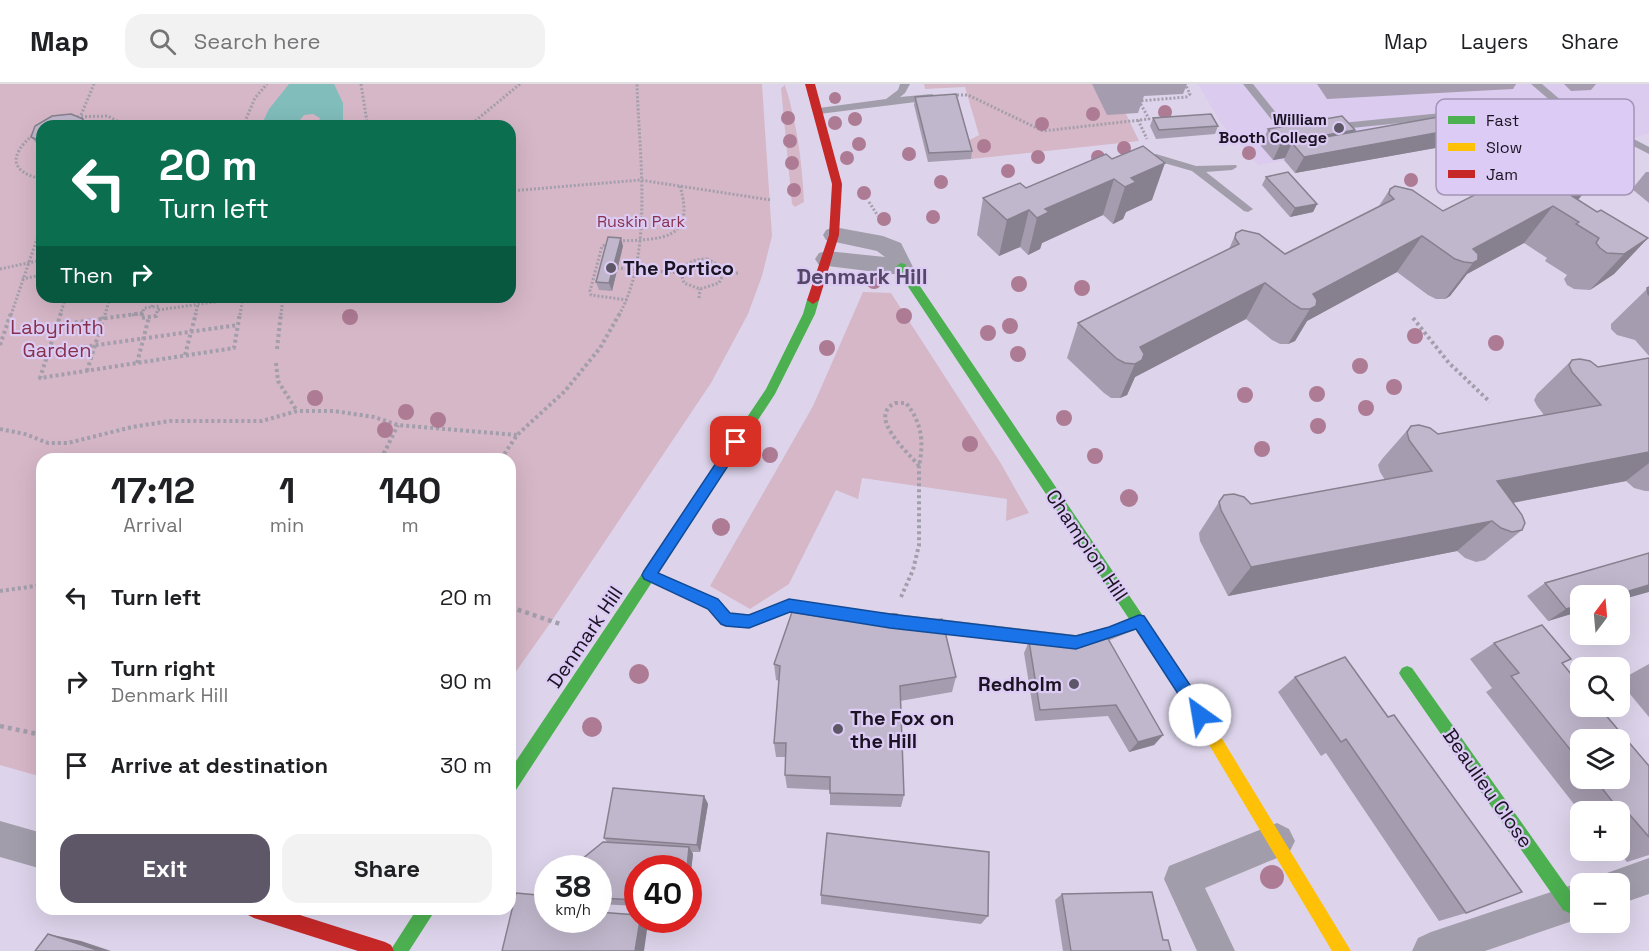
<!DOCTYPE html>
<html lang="en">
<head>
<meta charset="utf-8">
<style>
  :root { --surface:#fff; --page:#f2f2f2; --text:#202124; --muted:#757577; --line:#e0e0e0; --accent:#5e5768 }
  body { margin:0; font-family:"Space Grotesk",sans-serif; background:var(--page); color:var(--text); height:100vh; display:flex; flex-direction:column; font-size:22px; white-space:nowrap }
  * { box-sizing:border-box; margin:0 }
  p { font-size:20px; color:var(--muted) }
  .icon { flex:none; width:33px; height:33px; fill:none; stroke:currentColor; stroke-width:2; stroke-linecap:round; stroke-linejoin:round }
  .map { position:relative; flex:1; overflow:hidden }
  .side { position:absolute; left:36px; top:369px; width:480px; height:462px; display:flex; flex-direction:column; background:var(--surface); border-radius:18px; box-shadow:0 6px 24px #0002 }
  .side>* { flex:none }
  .hud { position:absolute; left:36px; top:36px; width:480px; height:183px; border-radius:18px; box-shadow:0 6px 24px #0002; background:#0b6e4f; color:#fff; overflow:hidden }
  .needle { width:39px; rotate:16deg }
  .fabs { position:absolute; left:1570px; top:501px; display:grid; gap:12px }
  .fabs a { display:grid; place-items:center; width:60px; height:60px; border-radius:12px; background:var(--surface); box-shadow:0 6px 24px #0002; font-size:30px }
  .speed { position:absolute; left:534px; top:771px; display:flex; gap:12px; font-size:30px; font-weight:700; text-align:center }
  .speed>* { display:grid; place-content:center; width:78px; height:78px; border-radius:50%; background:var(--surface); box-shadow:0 6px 24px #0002; line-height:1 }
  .speed small { font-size:15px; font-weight:400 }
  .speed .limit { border:9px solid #d22; background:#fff; color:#111 }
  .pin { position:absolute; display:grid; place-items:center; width:51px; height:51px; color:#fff; margin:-26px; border-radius:12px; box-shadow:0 3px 9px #0006 }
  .me { position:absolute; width:66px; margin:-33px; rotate:328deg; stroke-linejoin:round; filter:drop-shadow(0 0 4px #0008) }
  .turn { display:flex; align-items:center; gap:21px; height:126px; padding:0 24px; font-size:27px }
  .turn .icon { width:78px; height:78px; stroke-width:2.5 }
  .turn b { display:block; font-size:42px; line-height:51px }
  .then { display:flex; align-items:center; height:57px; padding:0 24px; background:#0003; gap:12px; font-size:22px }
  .eta { display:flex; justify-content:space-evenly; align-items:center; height:102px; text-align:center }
  .eta b { font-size:36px; font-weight:700; line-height:42px }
  .action { display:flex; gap:12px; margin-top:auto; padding:12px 24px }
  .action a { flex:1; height:69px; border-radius:18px; background:var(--accent); color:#fff; font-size:24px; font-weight:700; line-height:69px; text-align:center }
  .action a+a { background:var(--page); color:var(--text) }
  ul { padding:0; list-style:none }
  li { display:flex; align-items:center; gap:18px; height:84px; padding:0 24px }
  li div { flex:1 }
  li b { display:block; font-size:22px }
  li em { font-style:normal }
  header { display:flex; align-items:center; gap:36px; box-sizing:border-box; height:84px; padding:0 30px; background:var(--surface); border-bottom:2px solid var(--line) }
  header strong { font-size:28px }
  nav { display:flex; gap:33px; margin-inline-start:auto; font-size:21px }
  .search { width:420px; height:54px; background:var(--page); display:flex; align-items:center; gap:15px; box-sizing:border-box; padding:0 21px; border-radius:18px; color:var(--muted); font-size:22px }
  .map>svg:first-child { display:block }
</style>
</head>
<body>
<header>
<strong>Map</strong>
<div class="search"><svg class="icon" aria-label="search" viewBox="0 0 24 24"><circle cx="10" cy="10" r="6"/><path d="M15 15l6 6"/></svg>Search here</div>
<nav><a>Map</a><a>Layers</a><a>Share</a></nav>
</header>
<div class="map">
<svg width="1649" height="867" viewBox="0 0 1649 867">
  <rect width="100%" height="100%" fill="#ddd4eb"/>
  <path fill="#dacbef" d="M1198 0H1649V49L1531 87 1481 38 1258 81 1220 38Z"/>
  <g fill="#d6b7c7" fill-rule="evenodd">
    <path d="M0 0H762L772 152 762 192 748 230 711 299 551 538 510 596V375H42V693L0 681ZM42 42H510V213H42Z"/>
    <path d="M924 0H1092L1126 30 1139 57 971 75 966 58 979 51 965 3 925 5Z"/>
    <path d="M785 1C797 39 802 78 804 118L795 123 792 120 781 4Z"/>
    <path d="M863 208 891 209 1000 378 1029 429 1006 437 1007 415 862 394 858 415 836 406 789 500 750 525 710 502 813 322Z"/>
  </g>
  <path fill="#80bdbb" d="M289 0H334L343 19V42H317L320 34 313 30 304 31 295 42H261L269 25Z"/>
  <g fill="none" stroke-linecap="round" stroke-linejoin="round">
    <g stroke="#a39eab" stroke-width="3" stroke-dasharray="2 2" stroke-linecap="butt">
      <path d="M361 0 367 38 364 42"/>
      <path d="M953 11H968L1043 47 1149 35 1139 17 1186 13 1190 10 1185 0"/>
      <path d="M81 31 94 0"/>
      <path d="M73 33 108 32 126 42"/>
      <path d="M1138 36 1147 55"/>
      <path d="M243 42 255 14 267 0"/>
      <path d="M469 42 520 0"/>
      <path d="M42 44C16 62 0 86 42 95"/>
      <path d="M510 107 640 96 771 116"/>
      <path d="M869 118 878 132"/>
      <path d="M619 157C662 155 696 157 680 102"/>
      <path d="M612 158 602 162 590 207 591 211 627 216"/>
      <path d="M707 175 722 183 724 189 719 199 700 205 684 199 681 189C686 178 695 175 707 175Z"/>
      <path d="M617 184 681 189"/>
      <path d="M0 185 42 176"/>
      <path d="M724 189H738"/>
      <path d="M22 195 42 191"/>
      <path d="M699 214 700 205"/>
      <path d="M152 223 154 213"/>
      <path d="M158 226 243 214"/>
      <path d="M11 231 42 140"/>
      <path d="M60 231 66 213"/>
      <path d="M105 231 110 213"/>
      <path d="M132 231 143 229"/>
      <path d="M142 231 144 224 159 222 156 231"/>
      <path d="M195 231 200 213"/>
      <path d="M240 231 243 213"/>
      <path d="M281 231 283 213"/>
      <path d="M619 231C654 169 639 70 637 0"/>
    </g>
    <g stroke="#a39eab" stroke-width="4" stroke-dasharray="3 3" stroke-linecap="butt">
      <path d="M61 229 40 294 234 264 240 229"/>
      <path d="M142 229 141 234 156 232 157 229"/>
      <path d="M1413 234 1449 279 1490 318"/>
      <path d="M57 241 143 229"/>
      <path d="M0 261 11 229"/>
      <path d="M277 265 281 229"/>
      <path d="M48 268 238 241"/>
      <path d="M185 271 196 229"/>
      <path d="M137 279 149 233"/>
      <path d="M276 279 278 297 297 327"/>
      <path d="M87 287 105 229"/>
      <path d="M895 319H906C922 339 924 358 919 382 907 367 867 333 895 319Z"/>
      <path d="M0 345 25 350 48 359H68L132 343 170 337H262L297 327H334L374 333 398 341 517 351"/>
      <path d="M381 375 398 341"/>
      <path d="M501 375 517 351 565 307 600 264 620 229"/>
      <path d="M0 507 42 501"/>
      <path d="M901 513 913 486 919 461V382"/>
    </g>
    <g stroke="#a39eab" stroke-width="4.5" stroke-dasharray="4 4" stroke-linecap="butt">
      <path d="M510 523 560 540"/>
      <path d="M0 642 42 651"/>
    </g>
    <g fill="#a29daa" fill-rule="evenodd">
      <path d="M900 0H910L905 9 900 13 932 10 937 13 932 16 819 30 814 27 819 24 886 15 898 6Z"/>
      <path d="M1243 0H1253L1289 45H1301V49L1283 50Z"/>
      <path d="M1531 0H1542L1563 18 1649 63V70L1558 23 1332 46 1327 43 1332 40 1552 18Z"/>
      <path d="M1156 70 1196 82 1236 81 1237 83 1232 86 1206 88 1253 125 1248 128 1244 127 1192 87 1157 77 1146 84H1138V80Z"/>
      <path d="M649 485 718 515 730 530H749L789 516 861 527 866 528 868 533 866 538 861 539 789 528 749 544 726 543 721 541 708 525 644 495 642 491 644 487Z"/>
      <path d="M880 528 1076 551 1109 543 1139 530 1144 532 1146 537 1144 542 1110 556 1076 565 880 542 875 540 873 535 875 530Z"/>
    </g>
    <g fill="#a29daa" fill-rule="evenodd">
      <path d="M834 143 883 152 901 159 913 183 909 189 901 191 819 181 815 175 819 169 827 167 885 173 877 167 826 156 823 151 826 146Z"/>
      <path d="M0 737 42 749V785L0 773Z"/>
      <path d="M1277 739 1289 745 1295 757 1289 769 1205 804 1235 867H1197L1164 795 1169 782Z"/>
      <path d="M1649 774V810L1620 820V800H1603L1607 789Z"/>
      <path d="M1581 798 1585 800H1581V834L1485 867H1412L1418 854 1431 848Z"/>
    </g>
    <g fill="#4caf50" fill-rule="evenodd">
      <path d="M901 179 905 180 1187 597 1190 602 1187 607 1182 609 1177 607 897 186 895 183Z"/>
      <path d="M813 212 819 216 815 230 775 310 516 706 510 708V686L766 305 803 230 807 216Z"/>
      <path d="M1407 582 1412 584 1575 814 1578 820 1575 826 1569 829 1563 826 1402 594 1399 589 1402 584Z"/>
      <path d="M417 825H436L409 867H390Z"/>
    </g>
    <path fill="#ffc107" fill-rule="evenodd" d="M1182 595 1187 597 1351 867H1332L1177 607 1174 602 1177 597Z"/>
    <g fill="#c62828" fill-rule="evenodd">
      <path d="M805 0H815L842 100 839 151 819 216 813 220 807 216 829 151 832 100Z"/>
      <path d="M245 825H281L385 858 391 861 394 867H358L254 834 248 831Z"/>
    </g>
  </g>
  <g fill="#ae7b94">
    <circle cx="835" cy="14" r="6"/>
    <circle cx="1165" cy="28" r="7"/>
    <circle cx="1093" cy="30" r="7"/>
    <circle cx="788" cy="34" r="7"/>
    <circle cx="855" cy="35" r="7"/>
    <circle cx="835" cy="39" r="7"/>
    <circle cx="1042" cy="40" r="7"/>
    <circle cx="790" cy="57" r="7"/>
    <circle cx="859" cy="60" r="7"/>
    <circle cx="984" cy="62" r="7"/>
    <circle cx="1124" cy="64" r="7"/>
    <circle cx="1249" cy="69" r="7"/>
    <circle cx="909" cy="70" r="7"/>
    <circle cx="1038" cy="73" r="7"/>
    <circle cx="1098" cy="73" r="7"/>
    <circle cx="847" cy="74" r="7"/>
    <circle cx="792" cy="79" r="7"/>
    <circle cx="1008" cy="87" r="7"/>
    <circle cx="1411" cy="96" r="7"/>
    <circle cx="941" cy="98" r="7"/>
    <circle cx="794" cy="106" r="7"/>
    <circle cx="864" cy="109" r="7"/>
    <circle cx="933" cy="133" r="7"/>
    <circle cx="884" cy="135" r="7"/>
    <circle cx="874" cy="197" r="8"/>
    <circle cx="1019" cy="200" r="8"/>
    <circle cx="1082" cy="204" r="8"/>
    <circle cx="904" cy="232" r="8"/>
    <circle cx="350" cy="233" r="8"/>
    <circle cx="1010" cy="242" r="8"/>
    <circle cx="988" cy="249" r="8"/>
    <circle cx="1415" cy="252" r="8"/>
    <circle cx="1496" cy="259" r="8"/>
    <circle cx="827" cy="264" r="8"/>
    <circle cx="1018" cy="270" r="8"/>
    <circle cx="1360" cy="282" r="8"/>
    <circle cx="1394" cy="303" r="8"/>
    <circle cx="1317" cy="310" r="8"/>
    <circle cx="1245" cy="311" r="8"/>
    <circle cx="315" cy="314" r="8"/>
    <circle cx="1366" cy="324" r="8"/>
    <circle cx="406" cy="328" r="8"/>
    <circle cx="1064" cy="334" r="8"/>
    <circle cx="438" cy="336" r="8"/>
    <circle cx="1318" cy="342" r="8"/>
    <circle cx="385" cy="346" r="8"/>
    <circle cx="970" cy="360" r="8"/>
    <circle cx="1262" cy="365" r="8"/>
    <circle cx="770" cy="371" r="8"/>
    <circle cx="1095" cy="372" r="8"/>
    <circle cx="1129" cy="414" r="9"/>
    <circle cx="721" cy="443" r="9"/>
    <circle cx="639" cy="590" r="10"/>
    <circle cx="592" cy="643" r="10"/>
    <circle cx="1272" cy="793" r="12"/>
  </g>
  <g fill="#a59daf" fill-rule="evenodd">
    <path d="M1092 0H1187L1183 10 1144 12 1138 29 1107 31Z"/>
    <path d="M1317 0H1516L1513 5 1327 15Z"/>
    <path d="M1564 0H1596L1591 6 1571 7Z"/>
    <path d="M915 13 972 67 971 75 928 78 914 21Z"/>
    <path d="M1444 32 1512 48 1522 34 1609 50 1596 66 1548 78 1578 116 1597 128 1648 154 1614 190 1590 206 1574 205 1567 201 1564 195 1567 191 1545 177 1547 174 1524 159 1467 190 1450 212 1445 215H1436L1428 211 1397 188 1307 237 1295 257 1288 260H1280L1272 256 1246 235 1135 293 1127 311 1120 314H1111L1104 309 1067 274 1078 239 1229 165 1236 149 1285 170 1379 122 1390 105 1443 127 1509 94 1513 88 1493 92 1469 86 1444 59 1441 63 1295 89 1284 76 1285 74 1273 76 1261 62 1268 45 1354 48 1441 36ZM1536 71 1541 75 1533 73Z"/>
    <path d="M1153 34 1218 42 1215 50 1156 55 1150 42Z"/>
    <path d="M42 42V66L31 53Z"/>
    <path d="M1112 75 1152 116 1126 128 1123 135 1113 140 1103 131 1042 159 1040 165 1028 171 1020 163 999 172 977 151 983 114 1026 104Z"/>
    <path d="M1646 88H1649V119L1632 105Z"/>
    <path d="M1266 93 1317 120 1313 128 1290 133 1262 101Z"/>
    <path d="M623 162 612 207 599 206 596 198Z"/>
    <path d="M1649 203V272L1635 256 1617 251 1611 245V240Z"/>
    <path d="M1649 274V407H1645L1634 404 1626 397 1513 419 1522 446 1485 476 1476 478 1465 474 1457 467 1228 512 1200 457 1199 449 1219 418 1251 420 1385 396 1380 388 1378 381 1382 375 1411 342 1438 350 1544 331 1537 322 1534 316 1537 310 1572 276 1598 283Z"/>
    <path d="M1545 499 1581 527 1548 537 1527 512Z"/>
    <path d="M842 536 898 540 956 593 952 608 900 617 904 711 901 723 830 721V706L787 704 785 691 786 673H776L774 659 779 597 776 596 774 580Z"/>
    <path d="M1029 557 1163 651 1154 661 1129 668 1108 632 1035 637 1024 569Z"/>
    <path d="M1494 559 1563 580 1649 682V771L1627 778 1618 766H1620V728H1581V729L1486 608 1492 604 1470 575ZM1581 656 1620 694H1581Z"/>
    <path d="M1649 580V633L1620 598V596Z"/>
    <path d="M1295 593 1388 633 1466 829 1439 837 1326 669 1321 672 1278 608Z"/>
    <path d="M704 712 708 720 700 768H692L693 770 688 813V784H638V822L599 820 598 784 607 758 604 754Z"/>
    <path d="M1062 810 1163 856 1171 867H1063L1055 816Z"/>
    <path d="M821 811 988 832 981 840 821 820Z"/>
  </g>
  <g fill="#86808f">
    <path d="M83 35 88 42H81Z"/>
    <path d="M1355 46 1346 63 1292 59 1285 74 1273 76 1281 59Z"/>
    <path d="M1452 46 1441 63 1295 89 1304 73Z"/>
    <path d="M1609 50 1596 66 1546 79 1558 62Z"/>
    <path d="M1536 70 1527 83 1523 75 1513 88 1493 92 1505 75Z"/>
    <path d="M1165 79 1152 116 1126 128 1123 135 1113 140 1125 103 1131 94Z"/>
    <path d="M1114 95 1103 131 1042 159 1040 165 1028 171 1037 134 1045 125Z"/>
    <path d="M1589 103 1566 130 1572 112Z"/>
    <path d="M1317 120 1313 128 1290 133 1295 124Z"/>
    <path d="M1553 122 1524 159 1467 190 1450 212 1445 215 1473 179V165Z"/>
    <path d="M1029 126 1020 163 999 172 1007 136Z"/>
    <path d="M1422 152 1397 188 1307 237 1295 257 1288 260 1310 225 1313 210Z"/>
    <path d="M621 154 623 162 612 207 609 199Z"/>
    <path d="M1648 154 1614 190 1590 206 1624 170Z"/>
    <path d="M1265 199 1246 235 1135 293 1127 311 1120 314 1135 280 1140 263Z"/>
    <path d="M1649 368V379L1626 397 1463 428 1497 397Z"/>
    <path d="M1492 437 1457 467 1228 512 1251 483Z"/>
    <path d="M1649 501V508L1620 516V512H1612Z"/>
    <path d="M1581 521V527L1548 537 1566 525Z"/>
    <path d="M1163 651 1154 661 1129 668 1138 658Z"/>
    <path d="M704 712 708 720 700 768 697 761Z"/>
    <path d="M689 763 693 770 688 813V784H687Z"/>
    <path d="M640 836H645L648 839 644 867H635Z"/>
    <path d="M48 850 81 857 111 867H100Z"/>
  </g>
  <g fill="#c0b7cc" stroke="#86808f" stroke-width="1.5">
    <path d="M956 10 972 67 929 69 915 13Z"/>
    <path d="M71 30 83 35 81 42H42V58L31 53 35 42 52 32Z"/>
    <path d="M1211 30 1218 42 1159 46 1153 34Z"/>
    <path d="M1342 32 1355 46 1281 59 1268 45Z"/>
    <path d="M1438 33 1452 46 1304 73 1292 59Z"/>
    <path d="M1143 62 1165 79 1131 94 1136 98 1125 103 1114 95 1045 125 1049 128 1037 134 1029 126 1007 136 983 114 1020 99 1026 104 1106 70 1112 75Z"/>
    <path d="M1527 72 1544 76 1589 103 1572 112 1597 128 1601 126 1648 154 1624 170 1607 169 1600 164 1596 159 1599 154 1576 140 1579 138 1553 122 1473 165 1478 170V176L1473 179 1464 178 1455 175 1422 152 1313 210 1317 216 1316 222 1310 225H1301L1293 220 1265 199 1140 263 1144 270 1142 276 1135 280 1125 279 1117 275 1078 239 1239 160 1235 154 1236 149 1242 146 1259 150 1285 170 1394 115 1389 110 1390 105 1395 102 1412 106 1443 127 1528 84 1523 79V75Z"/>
    <path d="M1288 88 1317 120 1295 124 1266 93Z"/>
    <path d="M608 153 621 154 609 199 596 198Z"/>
    <path d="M1649 203V211L1648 210 1647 204Z"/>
    <path d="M1649 274V368L1497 397 1522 431 1525 439 1522 446 1512 448 1501 444 1492 437 1251 483 1221 426 1219 418 1224 411 1234 410 1244 413 1251 420 1432 387 1409 356 1407 348 1411 342 1419 341 1430 344 1438 350 1601 321 1572 288 1569 281 1572 276 1580 275 1590 277 1598 283Z"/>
    <path d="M1649 469V501L1612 512H1581V521L1566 525 1545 499Z"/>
    <path d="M792 528 842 536V529L897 530 898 540 942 535 956 593 900 602 904 711 830 709V693L785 691 786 659H774L780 582 774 580Z"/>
    <path d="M1542 541 1571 575 1562 579 1581 602V622H1598L1649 682V753L1623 723 1619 726 1594 694H1620V656H1581V679L1511 592 1519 589 1494 559Z"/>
    <path d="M1107 553 1163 651 1138 658 1116 621 1040 626 1029 557Z"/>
    <path d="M1345 573 1388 633 1394 631 1522 808 1466 829 1346 655 1341 658 1295 593Z"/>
    <path d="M613 704 704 712 697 761 604 754Z"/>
    <path d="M827 749 989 768 988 832 821 811Z"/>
    <path d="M603 758 689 763 687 784H638V816L598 814V784H575L576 780Z"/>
    <path d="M1152 808 1163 856H1168L1171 867H1071L1062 810Z"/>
    <path d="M516 809 548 812V836H598V828L638 831V836H640L635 867H502Z"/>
    <path d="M48 850 100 867H35Z"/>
  </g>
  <path fill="#1a73e8" stroke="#114b97" stroke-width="1.5" d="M736 353 741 355 743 358 741 362 658 489 718 515 730 529 749 531 789 515 890 530 1076 552 1109 543 1139 531 1144 532 1206 625 1208 631 1206 636 1200 638 1195 636 1136 545 1076 565 890 544 790 528 749 544 726 542 721 540 708 525 644 495 642 491 644 487 732 355Z"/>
  <g fill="#5e5768" stroke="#dccbf4" stroke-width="2">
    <circle cx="1339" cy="44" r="6"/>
    <circle cx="611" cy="184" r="6"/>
    <circle cx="1074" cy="600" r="6"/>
    <circle cx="838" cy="645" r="6"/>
  </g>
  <g text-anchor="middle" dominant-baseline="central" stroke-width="4.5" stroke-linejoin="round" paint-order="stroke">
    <g font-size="16" font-weight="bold" fill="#1a1322" stroke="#dccbf4" text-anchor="end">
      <text x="1327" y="35">William<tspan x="1327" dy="18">Booth College</tspan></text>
    </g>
    <g font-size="16" fill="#87324c" stroke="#dccbf4">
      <text x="641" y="137">Ruskin Park</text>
    </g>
    <g font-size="20" font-weight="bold" fill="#1a1322" stroke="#dccbf4" text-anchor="start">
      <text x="623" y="184">The Portico</text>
      <text x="1062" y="600" text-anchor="end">Redholm</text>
      <text x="850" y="634">The Fox on<tspan x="850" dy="23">the Hill</tspan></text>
    </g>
    <g font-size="20" fill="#87324c" stroke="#dccbf4">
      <text x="57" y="243">Labyrinth<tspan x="57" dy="23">Garden</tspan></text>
    </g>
    <g font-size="20" fill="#1a1322" stroke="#dccbf4">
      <text transform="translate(1087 461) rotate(56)">Champion Hill</text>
      <text transform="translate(585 553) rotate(-56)">Denmark Hill</text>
      <text transform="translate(1488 704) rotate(55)">Beaulieu Close</text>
    </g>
    <g font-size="22" font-weight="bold" fill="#564769" stroke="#dccbf4">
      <text x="862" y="192">Denmark Hill</text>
    </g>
  </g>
  <rect x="1436" y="15" width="198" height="96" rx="9" fill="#dccbf4" stroke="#a294b5" stroke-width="1.5"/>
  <rect x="1448" y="32" width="27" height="8" fill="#4caf50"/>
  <rect x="1448" y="59" width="27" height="8" fill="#ffc107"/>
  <rect x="1448" y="86" width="27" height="8" fill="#c62828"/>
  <g font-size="16" fill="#1a1322">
    <text x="1486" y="42">Fast</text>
    <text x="1486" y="69">Slow</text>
    <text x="1486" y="96">Jam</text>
  </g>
</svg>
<div class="fabs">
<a><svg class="needle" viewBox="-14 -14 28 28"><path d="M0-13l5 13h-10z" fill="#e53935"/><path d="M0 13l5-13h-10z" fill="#757577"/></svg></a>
<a><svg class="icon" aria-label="search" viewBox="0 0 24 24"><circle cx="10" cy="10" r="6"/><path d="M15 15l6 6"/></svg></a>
<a><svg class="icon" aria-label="layers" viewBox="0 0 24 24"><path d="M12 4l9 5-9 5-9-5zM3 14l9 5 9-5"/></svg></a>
<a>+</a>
<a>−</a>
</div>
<div class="speed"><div>38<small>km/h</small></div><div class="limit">40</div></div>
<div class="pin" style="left:736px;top:358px;background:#d93025"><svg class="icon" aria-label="arrive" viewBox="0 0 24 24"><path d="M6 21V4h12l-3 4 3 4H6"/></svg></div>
<svg class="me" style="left:1200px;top:631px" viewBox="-20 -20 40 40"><circle r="19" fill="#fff"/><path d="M0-13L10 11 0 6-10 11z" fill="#1a73e8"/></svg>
<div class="hud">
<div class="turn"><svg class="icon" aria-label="left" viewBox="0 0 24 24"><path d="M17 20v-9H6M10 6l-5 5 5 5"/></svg><div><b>20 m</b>Turn left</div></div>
<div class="then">Then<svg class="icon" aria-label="right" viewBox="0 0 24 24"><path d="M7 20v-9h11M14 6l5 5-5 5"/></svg></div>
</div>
<section class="side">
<div class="eta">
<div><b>17:12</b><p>Arrival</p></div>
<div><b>1</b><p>min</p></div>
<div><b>140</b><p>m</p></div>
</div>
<ul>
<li><svg class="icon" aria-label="left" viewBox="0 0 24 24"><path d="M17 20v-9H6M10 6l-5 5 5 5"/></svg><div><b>Turn left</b></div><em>20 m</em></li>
<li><svg class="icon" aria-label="right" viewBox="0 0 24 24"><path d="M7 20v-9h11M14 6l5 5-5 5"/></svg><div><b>Turn right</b><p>Denmark Hill</p></div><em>90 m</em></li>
<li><svg class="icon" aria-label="arrive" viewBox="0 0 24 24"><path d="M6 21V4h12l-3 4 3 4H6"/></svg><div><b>Arrive at destination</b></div><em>30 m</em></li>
</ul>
<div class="action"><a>Exit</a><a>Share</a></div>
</section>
</div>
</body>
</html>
